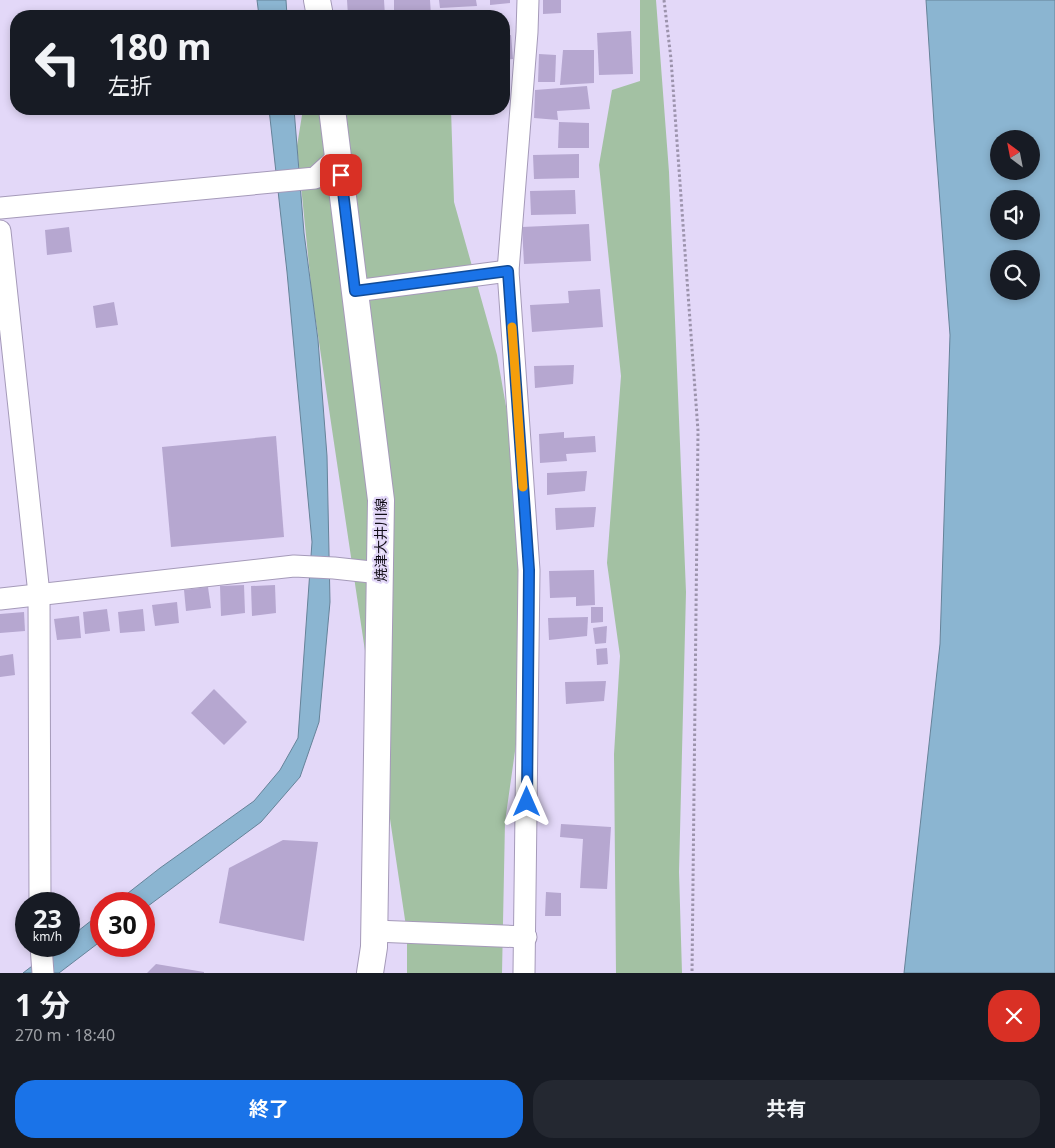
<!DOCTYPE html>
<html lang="ja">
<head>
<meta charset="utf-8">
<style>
  :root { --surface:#171b24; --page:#242831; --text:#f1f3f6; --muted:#9ea1a6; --accent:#1a73e8 }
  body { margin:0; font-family:"Noto Sans","Noto Sans JP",sans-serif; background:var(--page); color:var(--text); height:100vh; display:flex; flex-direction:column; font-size:19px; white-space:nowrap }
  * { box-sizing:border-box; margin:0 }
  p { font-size:16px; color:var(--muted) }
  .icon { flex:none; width:28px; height:28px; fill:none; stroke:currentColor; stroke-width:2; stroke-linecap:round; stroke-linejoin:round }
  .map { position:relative; height:973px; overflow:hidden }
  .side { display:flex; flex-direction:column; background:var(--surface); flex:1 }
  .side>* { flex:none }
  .top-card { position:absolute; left:10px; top:10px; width:500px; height:105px; border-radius:20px; box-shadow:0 2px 8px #0003; background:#171b24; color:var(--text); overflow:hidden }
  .needle { width:32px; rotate:328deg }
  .controls { position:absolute; left:990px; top:130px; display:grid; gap:10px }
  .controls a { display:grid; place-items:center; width:50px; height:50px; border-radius:50%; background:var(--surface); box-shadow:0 2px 8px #0003; font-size:25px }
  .speed { position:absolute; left:15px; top:892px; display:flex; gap:10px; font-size:25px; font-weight:700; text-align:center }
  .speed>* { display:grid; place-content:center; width:65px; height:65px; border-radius:50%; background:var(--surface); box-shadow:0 2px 8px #0003; line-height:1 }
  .speed small { font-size:12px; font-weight:400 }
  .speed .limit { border:8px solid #d22; background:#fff; color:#111 }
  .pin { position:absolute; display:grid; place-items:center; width:42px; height:42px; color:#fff; margin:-21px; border-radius:10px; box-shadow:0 2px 8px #0006 }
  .me { position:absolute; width:55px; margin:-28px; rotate:0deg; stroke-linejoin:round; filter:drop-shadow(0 0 4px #0008) }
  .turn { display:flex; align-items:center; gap:18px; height:105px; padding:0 15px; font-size:22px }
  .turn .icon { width:65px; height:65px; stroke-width:2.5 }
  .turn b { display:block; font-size:35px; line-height:42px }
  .round { display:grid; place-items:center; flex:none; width:52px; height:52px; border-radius:20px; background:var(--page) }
  .head { display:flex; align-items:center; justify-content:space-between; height:85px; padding:0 15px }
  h1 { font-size:30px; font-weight:700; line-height:38px }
  .primary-button { display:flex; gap:10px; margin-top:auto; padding:10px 15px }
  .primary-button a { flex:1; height:58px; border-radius:20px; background:var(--accent); color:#fff; font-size:20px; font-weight:700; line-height:58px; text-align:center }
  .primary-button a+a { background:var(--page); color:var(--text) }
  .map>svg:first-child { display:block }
</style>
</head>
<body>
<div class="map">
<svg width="1055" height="973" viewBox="0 0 1055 973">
  <rect width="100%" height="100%" fill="#e3d8f8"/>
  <g fill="#a3c1a3">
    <path d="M640 0H656L669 172 686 592 679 872 682 973H616L614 754 620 656 607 563 621 376 599 165 612 90 640 81Z"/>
    <path d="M303 109H451L454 202 497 355 538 588 505 822 502 973H407V933L312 295 297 146Z"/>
  </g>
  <g fill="#8bb5d1" stroke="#668399" fill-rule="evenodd">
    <path d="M257 0H286L287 16H259Z"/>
    <path d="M926 0H1055V973H904L940 644 950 335 934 123ZM999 139H1031V171H999ZM999 199H1031V231H999ZM999 259H1031V291H999Z"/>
    <path d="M269 109H294L304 233 318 340 327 456 330 602 319 722 300 777 261 822 144 909V904H114L160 868 254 801 280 770 298 738 312 542 287 272Z"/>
    <path d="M101 913V941L59 973H23L58 946H69V938Z"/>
  </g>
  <g fill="#b6a7d0">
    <path d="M347 0H384L385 16H348Z"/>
    <path d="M394 0H430L431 16H394Z"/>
    <path d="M439 0H476L477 6 440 8Z"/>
    <path d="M490 0H510V3L490 5Z"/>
    <path d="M543 0H561V13L543 14Z"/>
    <path d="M631 31 633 74 599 75 597 33Z"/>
    <path d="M511 35 513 59 504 60V36Z"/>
    <path d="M563 50H594V83L560 85Z"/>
    <path d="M539 54 556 55 555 82H538Z"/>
    <path d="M587 86 590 109 557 111 558 120 534 118 535 90Z"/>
    <path d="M559 122 589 123V148H558Z"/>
    <path d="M579 154V178L534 179 533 155Z"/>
    <path d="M575 190 576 214 531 215 530 191Z"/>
    <path d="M589 224 591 261 524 264 522 227Z"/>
    <path d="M69 227 72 252 47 255 45 230Z"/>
    <path d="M600 289 603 327 532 332 530 305 569 303 568 291Z"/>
    <path d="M114 302 118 325 96 328 93 306Z"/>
    <path d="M574 365 573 384 535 388 534 366Z"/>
    <path d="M564 432V438L595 436 596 452 566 454 567 461 540 463 539 434Z"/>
    <path d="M276 436 284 537 171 547 162 447Z"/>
    <path d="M587 471 585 491 547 495V473Z"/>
    <path d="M596 507 594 527 556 530 555 508Z"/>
    <path d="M594 570 595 605 576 606V597L550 598 549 571Z"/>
    <path d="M244 585 245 613 221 616 220 586Z"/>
    <path d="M275 585 276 613 252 616 251 586Z"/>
    <path d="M208 587 211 608 186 611 184 590Z"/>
    <path d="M177 602 179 623 155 626 152 605Z"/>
    <path d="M591 607H603V622L591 623Z"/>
    <path d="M107 609 110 631 85 634 83 612Z"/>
    <path d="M143 609 145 631 120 633 118 612Z"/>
    <path d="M24 612 25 631 0 633V614Z"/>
    <path d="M79 616 81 638 57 640 54 619Z"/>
    <path d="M588 617 587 636 549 640 548 618Z"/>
    <path d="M607 626 606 643 595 644 593 628Z"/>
    <path d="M607 648 608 664 597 665 596 649Z"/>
    <path d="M13 654 15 675 0 677V656Z"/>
    <path d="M606 681 604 701 566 704 565 682Z"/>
    <path d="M214 689 247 722 224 745 191 713Z"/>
    <path d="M561 824 611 827 607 889 580 888 583 839 560 837Z"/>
    <path d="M283 840 318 842 304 941 219 923 229 868Z"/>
    <path d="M546 892 561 893V916H545Z"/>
    <path d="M156 964 204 972V973H147Z"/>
  </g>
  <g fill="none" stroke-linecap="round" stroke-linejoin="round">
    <g stroke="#a59ab9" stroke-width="23">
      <g id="minor">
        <path d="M0 208 315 178 339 156"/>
        <path d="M0 231 39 594 40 904"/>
        <path d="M355 291 508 271"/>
        <path d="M0 599 294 566 334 568 380 573"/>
        <path d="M374 931 526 937"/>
        <path d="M41 946 43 973"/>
        <path d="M524 973 529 570 508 271 527 32 528 0"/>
      </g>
    </g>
    <g stroke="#a59ab9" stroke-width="28">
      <g id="major">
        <path d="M317 0 320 16"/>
        <path d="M332 109 381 500 374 947 370 973"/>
      </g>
    </g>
    <path stroke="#9c93ac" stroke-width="3" stroke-dasharray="2.5 2.5" stroke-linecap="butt" d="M664 0 671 59 698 431 692 973"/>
    <use href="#minor" stroke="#fff" stroke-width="21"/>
    <use href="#major" stroke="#fff" stroke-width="26"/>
  </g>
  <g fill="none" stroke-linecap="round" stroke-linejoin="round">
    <g stroke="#114b97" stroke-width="12">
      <path id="route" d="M341 175 355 291 508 271 529 570 527 802"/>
    </g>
    <use href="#route" stroke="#1a73e8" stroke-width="9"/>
    <path stroke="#f59e0b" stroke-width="9" d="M512 327 523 487"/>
  </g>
  <g text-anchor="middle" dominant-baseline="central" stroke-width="4.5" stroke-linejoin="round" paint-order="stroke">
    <g font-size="14" fill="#110d17" stroke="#e3d8f8">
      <text transform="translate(380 540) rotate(-90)">焼津大井川線</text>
    </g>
  </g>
</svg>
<div class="controls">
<a><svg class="needle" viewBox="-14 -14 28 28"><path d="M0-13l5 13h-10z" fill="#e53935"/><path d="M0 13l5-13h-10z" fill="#9ea1a6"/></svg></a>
<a><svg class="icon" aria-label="sound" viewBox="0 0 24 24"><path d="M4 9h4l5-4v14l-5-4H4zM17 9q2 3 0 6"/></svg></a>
<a><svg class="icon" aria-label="search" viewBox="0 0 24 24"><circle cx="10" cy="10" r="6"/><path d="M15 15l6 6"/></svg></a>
</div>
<div class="speed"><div>23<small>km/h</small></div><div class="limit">30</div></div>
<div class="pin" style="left:341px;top:175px;background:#d93025"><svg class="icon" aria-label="arrive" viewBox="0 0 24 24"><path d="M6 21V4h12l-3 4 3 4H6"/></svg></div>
<svg class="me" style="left:527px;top:802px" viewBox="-20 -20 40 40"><path d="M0-17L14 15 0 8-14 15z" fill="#1a73e8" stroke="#fff" stroke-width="4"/></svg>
<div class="top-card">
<div class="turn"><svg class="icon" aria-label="left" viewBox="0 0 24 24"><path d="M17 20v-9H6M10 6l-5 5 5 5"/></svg><div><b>180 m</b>左折</div></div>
</div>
</div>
<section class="side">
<div class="head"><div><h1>1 分</h1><p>270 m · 18:40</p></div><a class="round" style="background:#d93025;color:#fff"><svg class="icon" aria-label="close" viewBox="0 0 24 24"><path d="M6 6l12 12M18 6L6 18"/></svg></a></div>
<div class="primary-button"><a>終了</a><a>共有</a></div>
</section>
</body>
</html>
